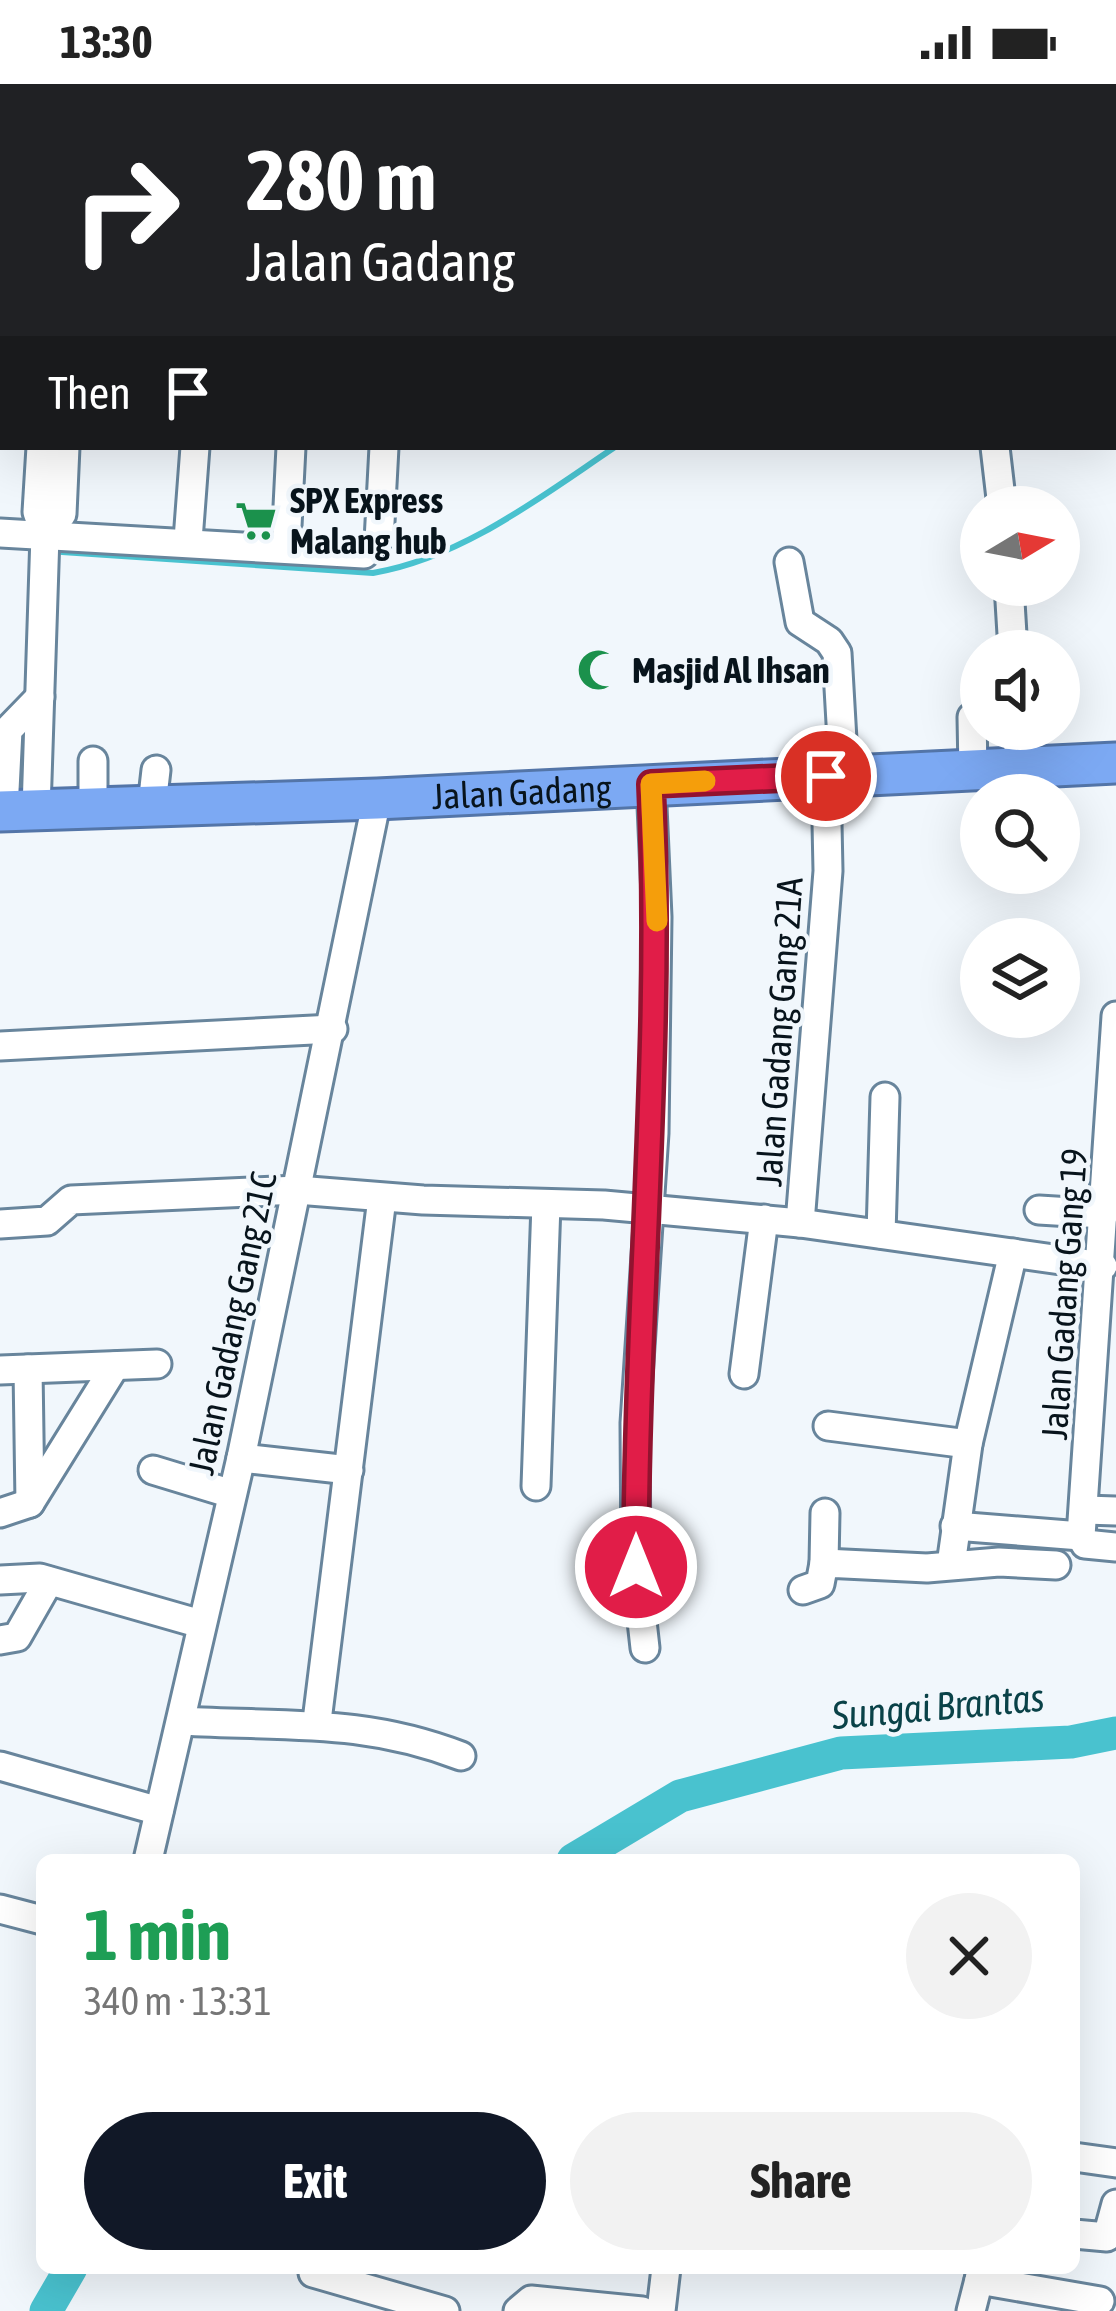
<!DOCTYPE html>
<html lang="en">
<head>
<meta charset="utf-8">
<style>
  :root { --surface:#fff; --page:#f2f2f2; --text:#222; --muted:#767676; --accent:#111827 }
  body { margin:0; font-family:"Asap Condensed",sans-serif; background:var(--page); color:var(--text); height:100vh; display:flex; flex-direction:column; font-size:45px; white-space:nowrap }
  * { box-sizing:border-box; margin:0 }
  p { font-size:39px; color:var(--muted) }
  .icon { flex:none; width:66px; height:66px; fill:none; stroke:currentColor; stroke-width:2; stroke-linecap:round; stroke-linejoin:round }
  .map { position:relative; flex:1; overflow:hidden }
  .side { position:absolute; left:36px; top:1770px; width:1044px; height:420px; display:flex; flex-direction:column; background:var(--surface); border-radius:18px; box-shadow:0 12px 48px #0002 }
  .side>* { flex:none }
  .guide { position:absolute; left:0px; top:0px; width:1116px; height:366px; box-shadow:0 12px 48px #0002; background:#202124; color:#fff; overflow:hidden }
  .needle { width:78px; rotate:80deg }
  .tools { position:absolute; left:960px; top:402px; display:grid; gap:24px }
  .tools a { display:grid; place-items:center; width:120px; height:120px; border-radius:50%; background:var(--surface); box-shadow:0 12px 48px #0002; font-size:60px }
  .pin { position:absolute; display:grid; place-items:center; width:102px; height:102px; color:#fff; margin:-51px; border:6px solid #fff; border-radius:50%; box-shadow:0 3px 12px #0007 }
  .me { position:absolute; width:132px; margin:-66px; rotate:0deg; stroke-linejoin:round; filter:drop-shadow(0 0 9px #0008) }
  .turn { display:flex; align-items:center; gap:42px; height:252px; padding:0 48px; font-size:54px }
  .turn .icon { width:156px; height:156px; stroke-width:2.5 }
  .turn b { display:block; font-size:84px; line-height:102px }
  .then { display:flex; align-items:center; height:114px; padding:0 48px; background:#0003; gap:24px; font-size:45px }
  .round { display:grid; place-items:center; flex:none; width:126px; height:126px; border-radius:63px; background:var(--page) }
  .head { display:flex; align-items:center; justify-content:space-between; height:204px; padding:0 48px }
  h1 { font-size:72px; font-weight:700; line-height:90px; color:#1e9e55 }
  .action { display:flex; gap:24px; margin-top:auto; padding:24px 48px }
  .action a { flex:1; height:138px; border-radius:72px; background:var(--accent); color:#fff; font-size:48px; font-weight:700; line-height:138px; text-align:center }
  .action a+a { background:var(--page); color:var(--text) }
  .status { display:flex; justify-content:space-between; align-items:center; height:84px; padding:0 60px; background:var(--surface); direction:ltr }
  .status svg { height:33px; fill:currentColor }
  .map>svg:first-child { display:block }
</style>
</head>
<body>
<div class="status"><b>13:30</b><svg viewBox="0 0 49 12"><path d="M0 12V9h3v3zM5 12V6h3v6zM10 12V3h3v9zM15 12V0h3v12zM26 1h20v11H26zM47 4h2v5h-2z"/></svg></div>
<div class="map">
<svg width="1116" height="2227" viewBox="0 0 1116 2227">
  <rect width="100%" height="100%" fill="#f1f7fc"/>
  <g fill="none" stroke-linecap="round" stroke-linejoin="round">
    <g stroke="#49c2cf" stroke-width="6">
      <path d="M1113 200 1116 199"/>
      <path d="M62 468 373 489C462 474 542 412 615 363"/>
    </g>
    <g stroke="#49c2cf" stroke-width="33">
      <path d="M573 1776 680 1712 841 1669 1071 1658 1116 1649"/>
      <path d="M46 2227 71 2184"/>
    </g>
    <g stroke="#68859c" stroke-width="33">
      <g id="minor">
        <path d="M587 0V3"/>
        <path d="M510 3V0"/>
        <path d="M1113 17 1116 15"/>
        <path d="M0 77H3"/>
        <path d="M0 182H3"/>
        <path d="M1113 285H1116"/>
        <path d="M995 363 1002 423"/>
        <path d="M0 449 364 470 379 457 384 363"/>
        <path d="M45 451 62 430 65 363"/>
        <path d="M188 456 195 363"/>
        <path d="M286 462 291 363"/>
        <path d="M789 478 800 538 829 557 837 569 844 691"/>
        <path d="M1009 501 1013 567"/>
        <path d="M972 633 973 687"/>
        <path d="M1017 645 1019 684"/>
        <path d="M152 721 156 686"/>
        <path d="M93 724V677"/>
        <path d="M4 726 8 646 40 613"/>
        <path d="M36 726 45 451 37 428 41 363"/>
        <path d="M0 962 333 945"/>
        <path d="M1039 1126 1104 1130"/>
        <path d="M800 1139 828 787 826 692"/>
        <path d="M0 1140 47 1137 71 1116 297 1106 423 1116 604 1121 800 1139 1103 1182"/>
        <path d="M881 1150 885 1013"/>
        <path d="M28 1285 30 1419"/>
        <path d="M0 1286 157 1280"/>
        <path d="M744 1290 764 1135"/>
        <path d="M828 1342 968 1360"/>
        <path d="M241 1374 349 1386"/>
        <path d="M153 1386 232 1410"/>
        <path d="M536 1402 546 1120"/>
        <path d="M1085 1426 1116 1427"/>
        <path d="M0 1429 30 1419 115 1282"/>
        <path d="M955 1442 1081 1452"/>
        <path d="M1081 1452 1116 932"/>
        <path d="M1081 1452 1085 1460 1116 1463"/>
        <path d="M824 1479 825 1429"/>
        <path d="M951 1481 968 1360 1013 1169"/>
        <path d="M0 1496 40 1494 201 1540"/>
        <path d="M803 1506 820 1500 824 1479 927 1484 999 1478 1056 1481"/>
        <path d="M0 1556 17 1553 49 1497"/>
        <path d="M645 1564 636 1483 635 1339 654 1049 657 833 651 700"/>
        <path d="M182 1637C284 1643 363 1634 461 1672"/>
        <path d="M317 1637 382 1114"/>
        <path d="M0 1682 159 1727"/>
        <path d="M148 1776 241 1374 377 715"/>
        <path d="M0 1825 42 1836"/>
        <path d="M1074 2073 1116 2079"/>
        <path d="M1074 2150 1107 2153 1116 2120"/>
        <path d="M313 2189 445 2227"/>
        <path d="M979 2196 1100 2217"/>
        <path d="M518 2227 531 2216 642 2227"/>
        <path d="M661 2227 666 2184"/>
        <path d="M971 2227 982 2184"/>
      </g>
    </g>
    <g stroke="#5375a8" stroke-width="45">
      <g id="highway">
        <path id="s1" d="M0 727 377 715 1116 679"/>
      </g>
    </g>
    <use href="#minor" stroke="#fff" stroke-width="27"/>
    <use href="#highway" stroke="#7ca9f3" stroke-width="39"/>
  </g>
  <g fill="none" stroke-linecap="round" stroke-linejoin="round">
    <g stroke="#92132f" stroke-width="30">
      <path id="route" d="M636 1483C636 1221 663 962 651 700L826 692"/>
    </g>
    <use href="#route" stroke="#e11d48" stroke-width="21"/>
    <path stroke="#f59e0b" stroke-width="21" d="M657 837 651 700 705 697"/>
  </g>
  <defs>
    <g id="supermarket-bare" transform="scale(3.24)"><path d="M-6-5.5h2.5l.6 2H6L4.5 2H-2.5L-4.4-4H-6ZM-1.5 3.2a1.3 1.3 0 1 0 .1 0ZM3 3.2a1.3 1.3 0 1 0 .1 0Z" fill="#1b914c" stroke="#f1f7fc" stroke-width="2.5" paint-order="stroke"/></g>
    <g id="mosque-bare" transform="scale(3.24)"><path d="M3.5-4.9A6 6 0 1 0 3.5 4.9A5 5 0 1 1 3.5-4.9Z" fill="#1b914c" stroke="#f1f7fc" stroke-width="2.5" paint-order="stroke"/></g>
  </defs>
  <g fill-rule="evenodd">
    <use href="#supermarket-bare" x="256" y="437"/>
    <use href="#mosque-bare" x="598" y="586"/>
  </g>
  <g text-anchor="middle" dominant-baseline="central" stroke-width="9" stroke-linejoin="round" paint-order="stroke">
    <g font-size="36" font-weight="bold" fill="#08141c" stroke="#f1f7fc" text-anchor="start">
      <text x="290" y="416">SPX Express<tspan x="290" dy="41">Malang hub</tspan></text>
      <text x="632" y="586">Masjid Al Ihsan</text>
    </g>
    <g font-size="36" fill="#08141c" stroke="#f1f7fc">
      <text stroke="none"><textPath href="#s1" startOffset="522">Jalan Gadang</textPath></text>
      <text transform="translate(779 948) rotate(-86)">Jalan Gadang Gang 21A</text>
      <text transform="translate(1064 1210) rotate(-86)">Jalan Gadang Gang 19</text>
      <text transform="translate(232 1239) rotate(-78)">Jalan Gadang Gang 21C</text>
    </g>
    <g font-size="39" font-style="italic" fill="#0a4248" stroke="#f1f7fc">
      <text transform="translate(938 1622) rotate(-5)">Sungai Brantas</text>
    </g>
  </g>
</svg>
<div class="tools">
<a><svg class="needle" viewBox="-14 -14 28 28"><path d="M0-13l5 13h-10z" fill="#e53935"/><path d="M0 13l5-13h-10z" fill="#767676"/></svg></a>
<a><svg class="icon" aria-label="sound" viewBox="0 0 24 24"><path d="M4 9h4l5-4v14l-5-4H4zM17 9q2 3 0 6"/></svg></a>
<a><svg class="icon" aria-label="search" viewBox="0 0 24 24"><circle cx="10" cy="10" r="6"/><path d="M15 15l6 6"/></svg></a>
<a><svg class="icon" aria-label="layers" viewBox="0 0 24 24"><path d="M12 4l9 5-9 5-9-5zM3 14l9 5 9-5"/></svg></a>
</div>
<div class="pin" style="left:826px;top:692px;background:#d93025"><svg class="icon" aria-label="arrive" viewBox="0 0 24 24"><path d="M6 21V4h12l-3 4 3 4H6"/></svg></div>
<svg class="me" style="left:636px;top:1483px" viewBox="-20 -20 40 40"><circle r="17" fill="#e11d48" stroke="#fff" stroke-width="3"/><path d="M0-11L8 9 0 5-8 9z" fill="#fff"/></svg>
<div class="guide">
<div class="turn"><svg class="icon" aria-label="right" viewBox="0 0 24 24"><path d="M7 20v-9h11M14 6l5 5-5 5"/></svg><div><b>280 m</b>Jalan Gadang</div></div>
<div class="then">Then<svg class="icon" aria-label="arrive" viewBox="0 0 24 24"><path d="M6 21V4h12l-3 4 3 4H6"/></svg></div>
</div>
<section class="side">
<div class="head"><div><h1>1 min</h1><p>340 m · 13:31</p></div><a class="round"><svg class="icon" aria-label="close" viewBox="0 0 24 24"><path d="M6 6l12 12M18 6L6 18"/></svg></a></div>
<div class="action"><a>Exit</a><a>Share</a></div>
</section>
</div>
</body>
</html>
